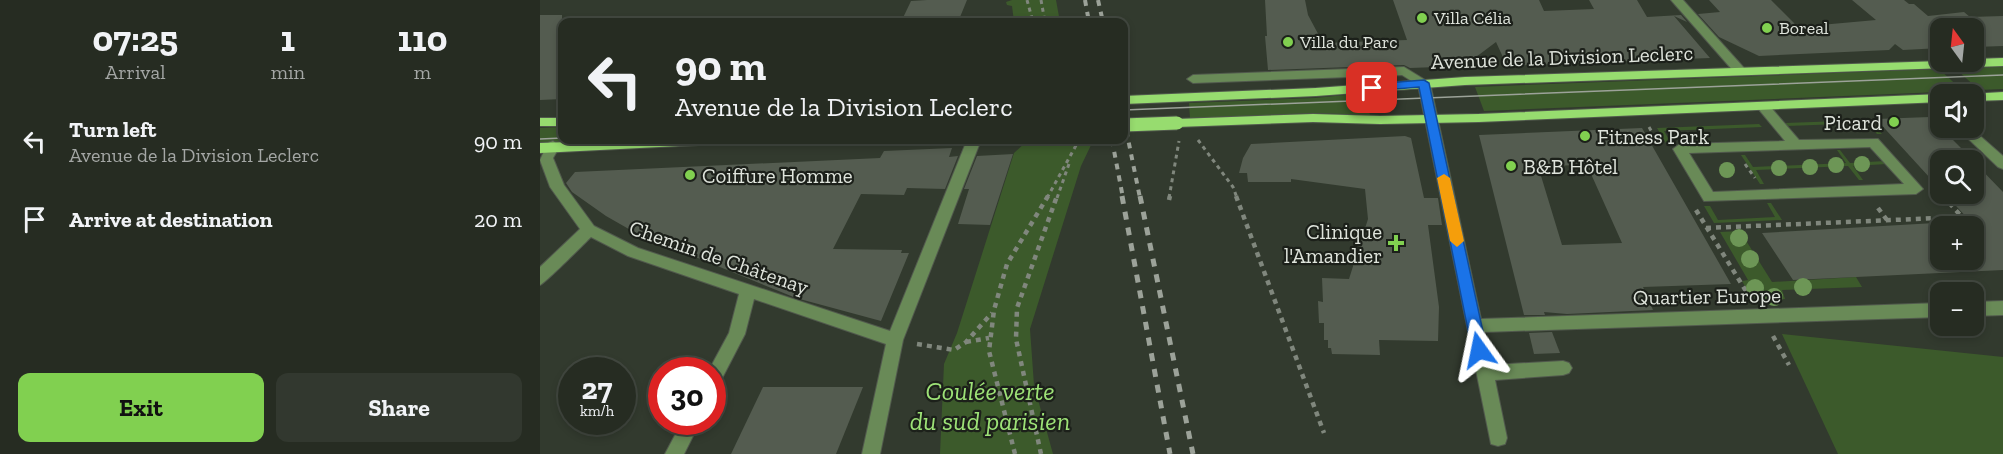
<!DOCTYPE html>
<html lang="en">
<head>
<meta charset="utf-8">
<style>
  :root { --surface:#262c22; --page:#32382f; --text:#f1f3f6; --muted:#a4a7a5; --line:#424840; --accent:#81d050 }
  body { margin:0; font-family:"Zilla Slab",serif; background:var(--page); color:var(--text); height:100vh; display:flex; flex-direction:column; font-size:22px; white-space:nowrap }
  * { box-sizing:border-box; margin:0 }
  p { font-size:20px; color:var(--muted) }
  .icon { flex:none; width:33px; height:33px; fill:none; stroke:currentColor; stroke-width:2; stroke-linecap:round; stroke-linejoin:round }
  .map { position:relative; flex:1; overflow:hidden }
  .details { display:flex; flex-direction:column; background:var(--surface); width:540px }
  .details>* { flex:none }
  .hud { position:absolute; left:18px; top:18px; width:570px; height:126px; border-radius:12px; box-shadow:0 3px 9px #0003,0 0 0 2px var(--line); background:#262c22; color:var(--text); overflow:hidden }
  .needle { width:39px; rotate:345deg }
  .tools { position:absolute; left:1390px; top:18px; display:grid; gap:12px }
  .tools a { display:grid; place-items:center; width:54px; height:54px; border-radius:12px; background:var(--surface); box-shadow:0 3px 9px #0003,0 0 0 2px var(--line); font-size:30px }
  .speed { position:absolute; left:18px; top:357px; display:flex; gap:12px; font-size:30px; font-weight:700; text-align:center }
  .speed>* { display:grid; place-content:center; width:78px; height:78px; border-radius:50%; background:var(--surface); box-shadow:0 3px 9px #0003,0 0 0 2px var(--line); line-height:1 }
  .speed small { font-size:15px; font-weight:400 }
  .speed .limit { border:9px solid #d22; background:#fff; color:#111 }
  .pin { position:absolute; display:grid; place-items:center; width:51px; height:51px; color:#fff; margin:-26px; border-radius:12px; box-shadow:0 3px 9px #0006 }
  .me { position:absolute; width:66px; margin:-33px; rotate:348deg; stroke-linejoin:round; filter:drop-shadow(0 0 4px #0008) }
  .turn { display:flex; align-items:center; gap:21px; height:126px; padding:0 18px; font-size:27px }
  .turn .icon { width:78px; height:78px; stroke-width:2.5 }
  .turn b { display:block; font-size:42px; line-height:51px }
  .eta { display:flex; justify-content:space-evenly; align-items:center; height:102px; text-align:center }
  .eta b { font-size:36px; font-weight:800; line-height:42px }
  .button { display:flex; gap:12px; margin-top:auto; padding:12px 18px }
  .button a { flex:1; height:69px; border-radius:12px; background:var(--accent); color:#111; font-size:24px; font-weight:800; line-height:69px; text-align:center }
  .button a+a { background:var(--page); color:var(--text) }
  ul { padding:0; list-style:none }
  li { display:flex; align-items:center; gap:18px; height:78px; padding:0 18px }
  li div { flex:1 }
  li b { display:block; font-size:22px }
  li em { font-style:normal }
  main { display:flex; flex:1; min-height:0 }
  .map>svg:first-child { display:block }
</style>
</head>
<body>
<main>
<section class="details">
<div class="eta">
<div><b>07:25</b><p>Arrival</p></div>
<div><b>1</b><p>min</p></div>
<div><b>110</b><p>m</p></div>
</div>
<ul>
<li><svg class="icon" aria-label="left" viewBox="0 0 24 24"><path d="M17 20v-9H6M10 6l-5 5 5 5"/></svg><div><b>Turn left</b><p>Avenue de la Division Leclerc</p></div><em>90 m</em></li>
<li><svg class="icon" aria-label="arrive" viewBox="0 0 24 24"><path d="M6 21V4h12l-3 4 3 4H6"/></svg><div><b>Arrive at destination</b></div><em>20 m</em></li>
</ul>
<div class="button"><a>Exit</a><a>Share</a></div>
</section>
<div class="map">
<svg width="1463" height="454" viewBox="0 0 1463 454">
  <rect width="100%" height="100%" fill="#323a2e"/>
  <g fill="#3c5a2b">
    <path d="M472 0H516L520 22H474L472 6 467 5 466 2Z"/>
    <path d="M1463 67V89L1439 90 1415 68Z"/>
    <path d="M1399 69 1423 91 944 111 935 87Z"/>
    <path d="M825 93 830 115 777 113 650 118 649 103 775 98Z"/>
    <path d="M1329 120 1342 134H1337L1327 123 1247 126 1245 123Z"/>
    <path d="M1219 124 1222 127 1124 131 1131 143H1126L1117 128Z"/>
    <path d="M22 127V140H93L0 143V128Z"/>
    <path d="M494 140 552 143 541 166 490 329 494 385 513 454H400L404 364 417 333 474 153 487 141Z"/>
    <path d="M1297 150H1300L1310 163 1345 161 1347 164 1313 166 1323 180H1319L1308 166 1216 170 1224 184H1220L1201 155H1205L1213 167 1306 163Z"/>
    <path d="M1227 203H1231L1242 220 1174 223 1164 206H1170L1178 220 1235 217Z"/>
    <path d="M1200 231 1232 282 1316 277 1322 287 1242 290 1245 299 1219 301 1216 297H1211L1202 281 1208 280 1180 232Z"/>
    <path d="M1242 334 1463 357V454H1298Z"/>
  </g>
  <g fill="#545c50" fill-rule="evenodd">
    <path d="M387 0H427L418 22H361L371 1Z"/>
    <path d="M725 0H765L768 15 783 43 867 40 853 0H999L1004 11 1054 9 1049 0H1097L1107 17 1141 15 1147 22 1134 16 1170 58 967 66 956 42 924 66 870 68 864 65 728 70 725 36H727Z"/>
    <path d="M1169 0H1231L1258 27 1336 20 1312 0H1364L1369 4H1374L1388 16 1424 12 1430 17 1463 16V46L1435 47 1434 28H1408L1401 24V48L1363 50 1355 44 1349 50 1219 56 1179 37 1158 14 1180 12Z"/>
    <path d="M0 15H22V99L0 100Z"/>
    <path d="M1390 117 1433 160H1401V190L1336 119Z"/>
    <path d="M1102 128 1191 284 1103 287 1113 310 1027 314 1004 312 1005 315H984L939 135ZM1047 165 1082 243 1022 245 998 166Z"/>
    <path d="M865 136 871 138 884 198H898L902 225H888L899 307 898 341 839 340 840 355 792 354 791 348H788V340H784V323H779L778 301 783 302 782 278 809 279 828 219 825 189 751 179V182H708L707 173H699L703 158 711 144Z"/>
    <path d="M412 148 409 157 418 156 405 189 367 188 364 195 321 194 293 249 362 250 361 253H369L341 321 256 298 94 232 66 216 32 192 26 183 35 172 340 158 344 151Z"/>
    <path d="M473 154 450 225 418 224 429 189H424L437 156Z"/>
    <path d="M1434 162 1463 192V270L1253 280 1222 233 1430 221 1405 194H1434ZM1401 226H1434V260H1401Z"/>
    <path d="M1012 332 1020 353 994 354 989 333Z"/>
    <path d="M223 387H323L296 454H191Z"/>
  </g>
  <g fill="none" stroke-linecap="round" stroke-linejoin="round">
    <g stroke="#51594d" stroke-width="2">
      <g id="minor">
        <path d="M1131 0H1143L1204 68 1206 71 1204 74H1196Z"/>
        <path d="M864 67 890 83 941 319 1401 303V317L944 332 951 365 1023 361 1029 363 1032 368 1029 373 1023 375 955 380 967 438 965 444 958 446 951 444 878 85 862 75 653 83 647 79 653 75Z"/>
        <path d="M1391 95 1401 101V112L1396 111 1385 99Z"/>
        <path d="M1222 102 1227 103 1259 140 1338 139 1383 189 1376 194 1164 201 1133 149 1140 144 1245 141 1216 106ZM1330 147 1364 184 1173 192 1149 153Z"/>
        <path d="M1417 128H1431L1463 156V169L1458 167Z"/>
        <path d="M427 140H441L363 340 340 454H322L346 344 214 299 205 334 178 386 172 388V370H169L189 333 199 294 88 256 51 237C43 245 4 284 0 285V267L40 229 10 187 0 160 8 143 13 141 20 146 13 158 24 185 54 226 98 248 350 331Z"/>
        <path d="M1463 301V315L1434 316V302Z"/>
        <path d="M142 422H160L144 454H125Z"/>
      </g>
    </g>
    <g stroke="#51594d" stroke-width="2">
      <g id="major">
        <path d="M1463 58V66L925 85 776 96 584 104V96L776 88 925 77 1401 61 1434 62V59Z"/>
        <path d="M1463 92V100L1434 101V94H1429Z"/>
        <path d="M1401 94H1403L1401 102 939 122 840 124 773 122 637 127 630 123 637 119 773 114 840 116 939 114Z"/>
        <rect x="0" y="118" width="22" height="8"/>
        <path d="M90 140H186L179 144 0 153V143Z"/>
      </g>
    </g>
    <g stroke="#80877d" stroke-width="3" stroke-dasharray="4 4" stroke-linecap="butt">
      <path d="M487 0 493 22"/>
      <path d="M501 0 505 22"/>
      <path d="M1109 127 1120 146"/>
      <path d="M658 140 693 187 697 198"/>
      <path d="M1205 164 1215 178"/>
      <path d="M1401 194 1404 198"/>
      <path d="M507 198 539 140"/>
      <path d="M517 198 529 164"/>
      <path d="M629 198 639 141"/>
    </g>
    <g stroke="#80877d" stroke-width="4.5" stroke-dasharray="5 5" stroke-linecap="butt">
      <path d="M696 196 784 433"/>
      <path d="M629 200 630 196"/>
      <path d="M1338 208 1347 220"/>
      <path d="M1156 210 1209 296"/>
      <path d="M1166 228 1422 217 1403 196"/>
      <path d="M1233 336 1249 365"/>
      <path d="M426 342 449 338"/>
      <path d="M377 344 414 350 426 342 452 313"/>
      <path d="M475 454 449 351 454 310 467 264 508 196"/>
      <path d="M501 454 476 339 477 308 517 196"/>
    </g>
    <use href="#minor" fill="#698a57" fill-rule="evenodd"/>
    <use href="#major" fill="#97dc6f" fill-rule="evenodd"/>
    <g stroke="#9ca299" stroke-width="1.5">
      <path d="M584 110 1463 75"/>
      <path d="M0 139 22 138"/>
    </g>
    <g stroke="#9ca299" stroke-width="4" stroke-dasharray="6 6" stroke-linecap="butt">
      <path d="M545 0 549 22"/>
      <path d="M558 0 563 22"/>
      <path d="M584 119 600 198"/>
      <path d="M572 140 583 198"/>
    </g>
    <g stroke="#9ca299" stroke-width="5" stroke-dasharray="8 8" stroke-linecap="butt">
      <path d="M582 196 630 454"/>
      <path d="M600 196 653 454"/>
    </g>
    <g stroke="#51594d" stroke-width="15" stroke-linecap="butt">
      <path id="major-bridge" d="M584 125 637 123"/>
    </g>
    <use href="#major-bridge" stroke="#97dc6f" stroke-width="13"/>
  </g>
  <g fill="#6d9656">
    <circle cx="1322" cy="164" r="8"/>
    <circle cx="1296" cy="165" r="8"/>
    <circle cx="1270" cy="167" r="8"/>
    <circle cx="1239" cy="168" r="8"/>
    <circle cx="1187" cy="170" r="8"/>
    <circle cx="1199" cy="238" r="9"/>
    <circle cx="1210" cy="259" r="9"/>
    <circle cx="1263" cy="287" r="9"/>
    <circle cx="1215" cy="288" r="9"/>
    <circle cx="1234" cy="297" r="9"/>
  </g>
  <path fill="#1a73e8" stroke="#114b97" stroke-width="1.5" d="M884 80 889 83 947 350 945 354 939 356 934 354 932 350 879 87 832 91 827 88 832 84Z"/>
  <path fill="#f59e0b" d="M904 174 910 178 924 241 917 247 910 241 897 178Z"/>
  <g fill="#81d050" stroke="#1c201a" stroke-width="2">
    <circle cx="882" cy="18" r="6"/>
    <circle cx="1227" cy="28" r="6"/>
    <circle cx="748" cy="42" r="6"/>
    <circle cx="1354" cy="122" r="6"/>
    <circle cx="1045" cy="136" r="6"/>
    <circle cx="971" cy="166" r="6"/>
    <circle cx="150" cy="175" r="6"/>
    <path d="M853 234h6v6h6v6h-6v6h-6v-6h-6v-6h6z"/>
  </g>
  <g text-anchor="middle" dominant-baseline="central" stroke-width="4.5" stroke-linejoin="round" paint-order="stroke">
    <g font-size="18" fill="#dfe4dc" stroke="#1c201a" text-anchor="start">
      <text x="894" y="18">Villa Célia</text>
      <text x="1239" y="28">Boreal</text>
      <text x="760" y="42">Villa du Parc</text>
    </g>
    <g font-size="21" fill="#dfe4dc" stroke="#1c201a">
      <text transform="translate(1022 57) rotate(-2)">Avenue de la Division Leclerc</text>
      <text transform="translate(179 257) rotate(19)">Chemin de Châtenay</text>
      <text transform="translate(1167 296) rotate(-1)">Quartier Europe</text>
    </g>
    <g font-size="21" fill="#dfe4dc" stroke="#1c201a" text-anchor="start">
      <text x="1342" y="122" text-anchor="end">Picard</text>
      <text x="1057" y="136">Fitness Park</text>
      <text x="983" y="166">B&amp;B Hôtel</text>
      <text x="162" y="175">Coiffure Homme</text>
      <text x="842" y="231" text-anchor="end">Clinique<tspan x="842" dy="24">l'Amandier</tspan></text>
    </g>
    <g font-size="26" font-style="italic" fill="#9de277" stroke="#1c201a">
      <text x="450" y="391">Coulée verte<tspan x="450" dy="30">du sud parisien</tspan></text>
    </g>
  </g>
</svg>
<div class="tools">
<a><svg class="needle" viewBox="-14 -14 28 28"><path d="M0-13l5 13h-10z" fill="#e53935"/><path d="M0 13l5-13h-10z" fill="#a4a7a5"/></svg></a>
<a><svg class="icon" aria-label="sound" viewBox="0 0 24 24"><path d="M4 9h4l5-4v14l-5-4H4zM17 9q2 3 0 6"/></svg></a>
<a><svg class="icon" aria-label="search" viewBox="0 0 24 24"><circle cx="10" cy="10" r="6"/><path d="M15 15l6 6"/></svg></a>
<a>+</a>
<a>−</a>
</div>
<div class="speed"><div>27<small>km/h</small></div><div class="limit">30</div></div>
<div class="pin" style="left:832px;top:88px;background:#d93025"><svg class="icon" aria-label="arrive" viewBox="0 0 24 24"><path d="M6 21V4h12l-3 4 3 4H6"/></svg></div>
<svg class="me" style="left:939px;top:350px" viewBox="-20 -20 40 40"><path d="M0-17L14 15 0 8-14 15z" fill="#1a73e8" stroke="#fff" stroke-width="4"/></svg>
<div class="hud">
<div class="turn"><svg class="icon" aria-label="left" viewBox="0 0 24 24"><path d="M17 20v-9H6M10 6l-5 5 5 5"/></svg><div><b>90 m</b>Avenue de la Division Leclerc</div></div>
</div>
</div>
</main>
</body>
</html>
